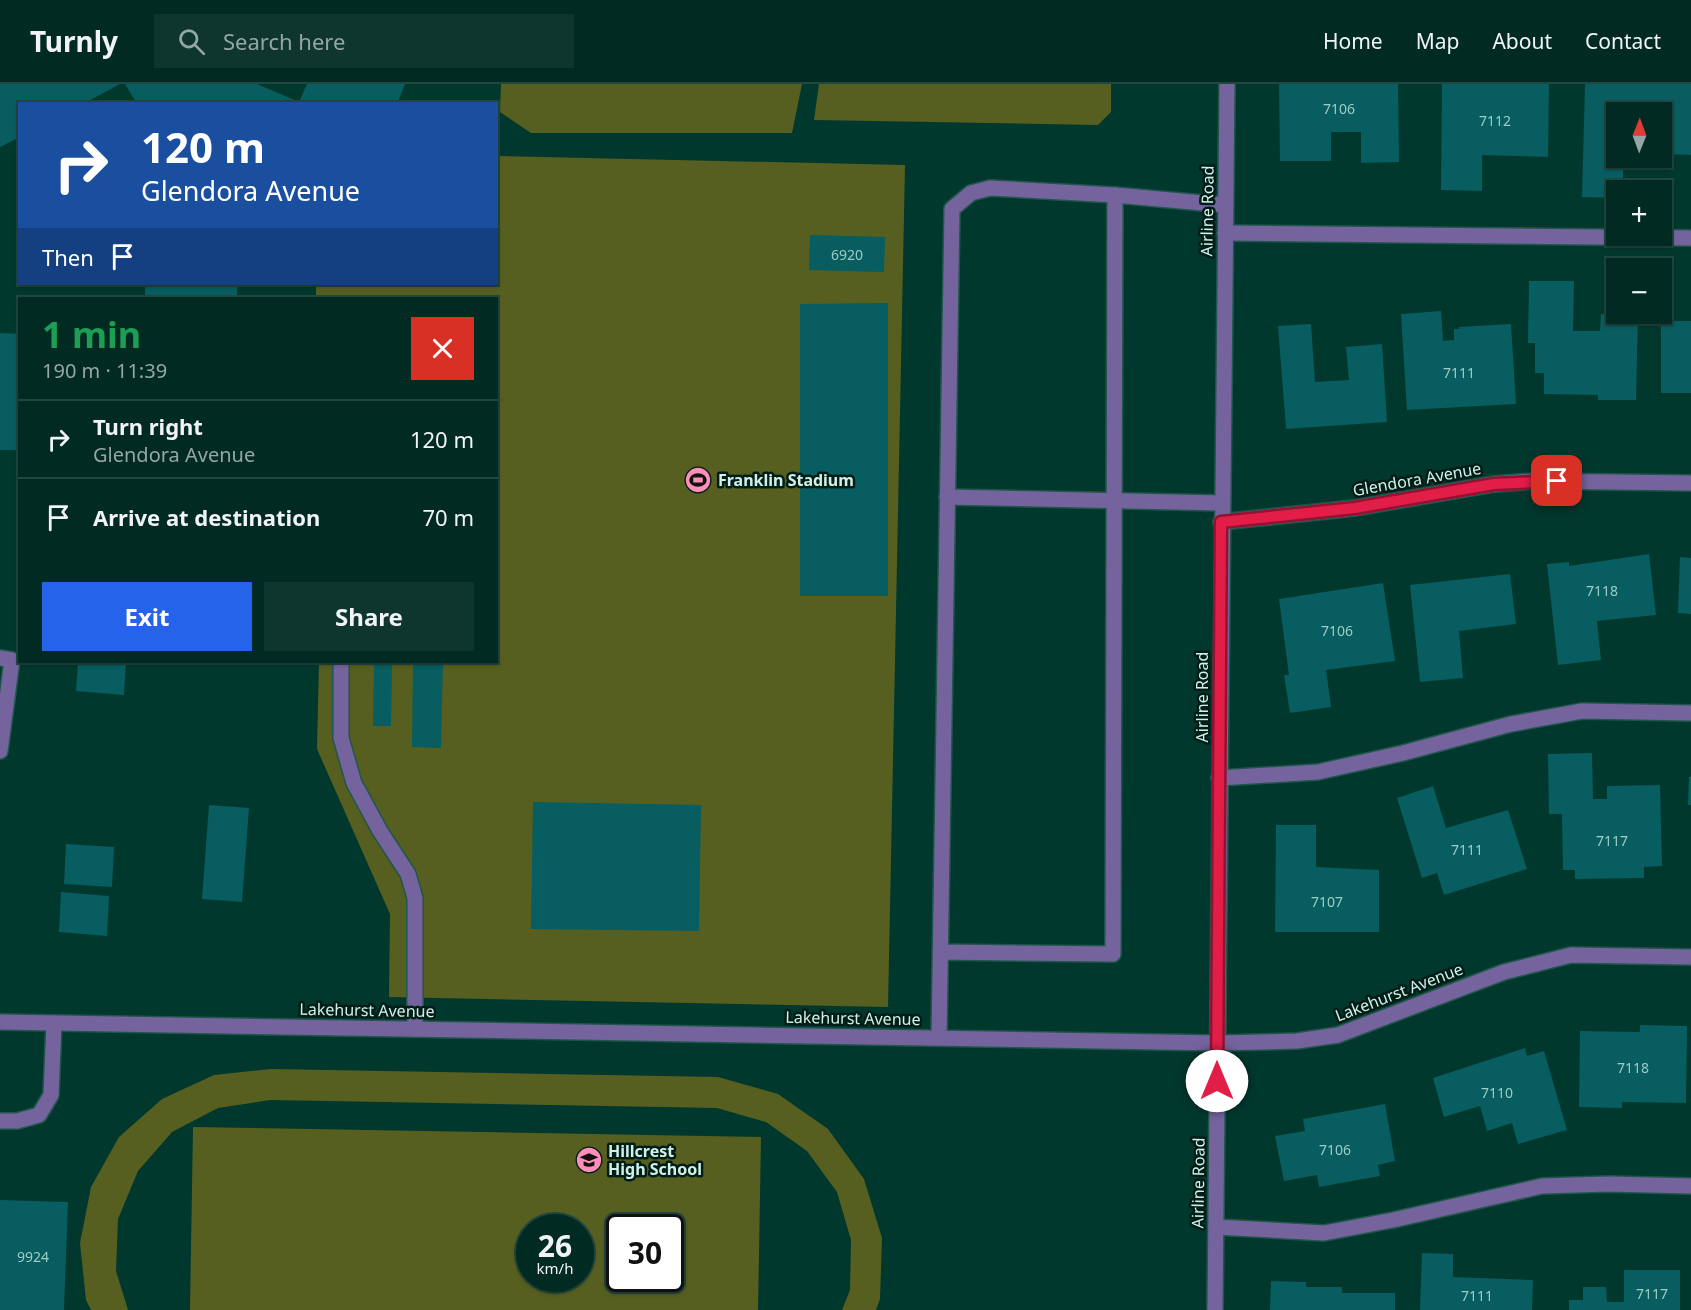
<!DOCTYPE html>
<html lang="en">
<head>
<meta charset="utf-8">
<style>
  :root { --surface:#002a22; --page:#0e362f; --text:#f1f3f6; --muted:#95a7a5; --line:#224640; --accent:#2563eb }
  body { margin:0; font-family:"Noto Sans",sans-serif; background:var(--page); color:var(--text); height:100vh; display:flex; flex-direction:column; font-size:22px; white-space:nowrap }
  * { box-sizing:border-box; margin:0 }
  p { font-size:20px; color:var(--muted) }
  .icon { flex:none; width:33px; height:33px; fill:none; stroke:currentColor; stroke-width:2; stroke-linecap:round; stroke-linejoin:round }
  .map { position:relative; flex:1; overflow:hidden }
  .side { position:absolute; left:18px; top:213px; width:480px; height:366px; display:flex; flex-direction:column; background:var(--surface); border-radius:0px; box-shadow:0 2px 4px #0004,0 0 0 2px var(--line) }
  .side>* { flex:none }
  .top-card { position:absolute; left:18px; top:18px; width:480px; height:183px; border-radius:0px; box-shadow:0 2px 4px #0004,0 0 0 2px var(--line); background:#1a4fa0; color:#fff; overflow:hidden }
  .needle { width:39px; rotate:1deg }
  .controls { position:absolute; left:1606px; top:18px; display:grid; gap:12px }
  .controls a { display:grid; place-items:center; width:66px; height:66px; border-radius:0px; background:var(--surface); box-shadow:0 2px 4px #0004,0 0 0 2px var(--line); font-size:30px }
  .speed { position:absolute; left:516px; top:1130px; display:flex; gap:12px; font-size:30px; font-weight:700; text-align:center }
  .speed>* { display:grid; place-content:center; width:78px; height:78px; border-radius:50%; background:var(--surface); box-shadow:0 2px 4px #0004,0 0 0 2px var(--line); line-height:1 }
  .speed small { font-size:15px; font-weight:400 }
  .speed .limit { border:3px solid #111; border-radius:9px; background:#fff; color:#111 }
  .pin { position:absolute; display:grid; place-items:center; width:51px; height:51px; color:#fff; margin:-26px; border-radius:12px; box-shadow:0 3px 9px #0006 }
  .me { position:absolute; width:66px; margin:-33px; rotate:0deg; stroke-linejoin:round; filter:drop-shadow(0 0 4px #0008) }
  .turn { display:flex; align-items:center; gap:21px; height:126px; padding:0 24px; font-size:27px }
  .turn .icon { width:78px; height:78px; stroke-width:2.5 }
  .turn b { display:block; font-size:42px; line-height:51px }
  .then { display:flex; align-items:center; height:57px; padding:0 24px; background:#0003; gap:12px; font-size:22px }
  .round { display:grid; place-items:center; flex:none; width:63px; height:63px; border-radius:0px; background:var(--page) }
  .summary { display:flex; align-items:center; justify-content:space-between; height:102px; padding:0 24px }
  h1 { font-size:36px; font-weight:700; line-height:45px; color:#1e9e55 }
  .primary-button { display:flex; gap:12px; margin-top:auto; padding:12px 24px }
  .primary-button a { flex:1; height:69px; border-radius:0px; background:var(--accent); color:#fff; font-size:24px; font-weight:700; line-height:69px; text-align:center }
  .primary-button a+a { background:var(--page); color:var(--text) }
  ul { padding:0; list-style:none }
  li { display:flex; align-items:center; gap:18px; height:78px; padding:0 24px; border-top:2px solid var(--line) }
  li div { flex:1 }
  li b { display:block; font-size:22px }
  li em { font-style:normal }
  header { display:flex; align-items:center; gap:36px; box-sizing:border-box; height:84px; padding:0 30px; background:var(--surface); border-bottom:2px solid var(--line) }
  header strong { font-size:28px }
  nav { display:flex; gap:33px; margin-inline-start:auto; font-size:21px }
  .search { width:420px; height:54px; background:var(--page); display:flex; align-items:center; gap:15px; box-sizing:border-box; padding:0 21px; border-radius:0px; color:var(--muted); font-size:22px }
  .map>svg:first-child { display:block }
</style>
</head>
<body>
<header>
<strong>Turnly</strong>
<div class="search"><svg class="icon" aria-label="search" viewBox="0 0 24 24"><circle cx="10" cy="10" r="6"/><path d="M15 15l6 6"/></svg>Search here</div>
<nav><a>Home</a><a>Map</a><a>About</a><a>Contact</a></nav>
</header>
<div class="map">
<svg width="1691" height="1226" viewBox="0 0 1691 1226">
  <rect width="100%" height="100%" fill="#00382e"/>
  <g fill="#565f1f" fill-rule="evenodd">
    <path d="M501 0H802L792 49H531L500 28Z"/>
    <path d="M819 0H1111V28L1098 41 814 36Z"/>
    <path d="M497 72 905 81 888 923 389 913 390 830 317 665 319 578H496V214H316V200H496Z"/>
    <path d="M271 985 718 993 778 1010 828 1045 864 1095 882 1154 880 1215 876 1226H842L850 1206 851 1156 837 1108 807 1067 766 1038 717 1024 270 1016 218 1024 172 1048 138 1087 118 1135 116 1187 128 1226H91L86 1216 80 1159 91 1103 119 1053 162 1015 214 991Z"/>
    <path d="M193 1043 761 1053 758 1226H190ZM530 1143H580V1194H530ZM620 1143H670V1194H620Z"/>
  </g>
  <g fill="#075d5f">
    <path d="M0 0H120L83 20H20V53L0 63Z"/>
    <path d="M125 0H257L299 18 307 0H405L397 20H250L241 16 240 20H137Z"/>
    <path d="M1279 0H1398L1399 78 1361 79V48H1331V77H1280Z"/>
    <path d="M1442 0H1549L1548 73 1482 71V107L1441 106Z"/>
    <path d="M1585 0H1691V71L1662 70V28H1617V74H1623V106H1617V114L1582 113Z"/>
    <path d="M810 151 885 153 884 188 809 186Z"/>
    <path d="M1529 197H1574L1573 247H1600L1601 230 1638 231 1636 316H1598V311L1544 310V289H1535V259H1528Z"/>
    <rect x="145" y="200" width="92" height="14"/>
    <path d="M888 219V512H800V220Z"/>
    <path d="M1441 227 1443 257 1454 256V245H1459V243L1511 240 1516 320 1407 326 1401 230Z"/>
    <rect x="1661" y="237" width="30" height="72"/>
    <path d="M1311 240 1315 298 1349 296 1346 263 1382 260 1387 338 1286 345 1278 242Z"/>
    <path d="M0 249 20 250V366H0Z"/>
    <path d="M1649 470 1656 531 1597 537 1601 576 1558 581 1547 480 1569 478V482Z"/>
    <path d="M1680 473 1691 474V530L1678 529Z"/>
    <path d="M1510 490 1516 540 1459 547 1463 594 1420 598 1410 501Z"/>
    <path d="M1383 499 1395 577 1326 586 1331 623 1290 629 1284 591H1289L1279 515Z"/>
    <path d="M78 578H126L124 611 76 607Z"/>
    <path d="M374 578H392L391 642H373Z"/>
    <path d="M413 578H443L441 664 412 663Z"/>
    <path d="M1592 669 1593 715H1607V702L1660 701 1662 782 1644 783V794L1575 795V786H1563L1562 730H1549L1548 670Z"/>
    <path d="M1689 693H1691V721H1688Z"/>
    <path d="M1433 702 1446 744 1508 726 1527 785 1444 811 1437 789 1422 794 1397 714Z"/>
    <path d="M533 718 701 721 699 847 531 845Z"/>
    <path d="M209 721 249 724 242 818 202 815Z"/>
    <path d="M1276 741H1316V783L1379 786V848H1275Z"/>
    <path d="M66 760 114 763 112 803 64 800Z"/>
    <path d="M61 808 109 812 107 852 59 848Z"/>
    <path d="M1640 941 1687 942 1686 1019 1622 1018V1024L1579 1023 1580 947 1640 948Z"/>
    <path d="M1525 964 1527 972 1544 967 1567 1046 1518 1060 1512 1039 1487 1047 1480 1022 1444 1033 1433 994Z"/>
    <path d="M1385 1020 1395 1077 1378 1081 1380 1092 1319 1103 1317 1091 1284 1097 1275 1052 1305 1047 1303 1035Z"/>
    <path d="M0 1116 68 1118 64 1226H0Z"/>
    <path d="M1422 1169 1453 1170V1193L1533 1196 1532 1226H1420Z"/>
    <path d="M1624 1186H1680V1226H1569V1216H1583V1203H1606L1607 1218H1624Z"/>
    <path d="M1271 1197 1306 1198V1203H1342V1209H1395V1226H1270Z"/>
  </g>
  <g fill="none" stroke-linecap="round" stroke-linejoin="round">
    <g stroke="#21564c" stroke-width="18">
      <g id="minor">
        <path d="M1115 111 1225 121"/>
        <path d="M1225 149 1691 154"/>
        <path d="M947 413 1221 419"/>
        <path d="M1221 438 1355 424 1494 400 1534 397 1691 399"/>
        <path d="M0 574 12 576 0 667"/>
        <path d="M341 578V654L354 699 380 747 408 790 415 814V945"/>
        <path d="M1219 694 1318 688 1403 669 1511 640 1582 627 1691 629"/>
        <path d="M0 938 1218 959 1297 957 1338 951 1504 888 1571 871 1691 873"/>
        <path d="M939 954 952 125 971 109 990 104 1115 111 1113 870 940 868"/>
        <path d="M0 1037H17L39 1031 51 1011 54 939"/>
        <path d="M1216 1143 1324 1149 1393 1136 1542 1102 1609 1100 1691 1102"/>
        <path d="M1215 1226 1227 0"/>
      </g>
    </g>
    <use href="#minor" stroke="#74639d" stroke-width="15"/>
  </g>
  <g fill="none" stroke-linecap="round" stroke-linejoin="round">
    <g stroke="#92132f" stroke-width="15">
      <path id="route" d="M1217 997 1221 438 1355 424 1494 400 1557 397"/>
    </g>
    <use href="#route" stroke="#e11d48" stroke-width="10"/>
  </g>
  <defs>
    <g id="stadium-disc" transform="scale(1.35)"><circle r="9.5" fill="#ff8eb9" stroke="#021d17"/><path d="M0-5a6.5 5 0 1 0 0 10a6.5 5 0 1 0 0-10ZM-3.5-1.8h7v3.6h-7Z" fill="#111"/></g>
    <g id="school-disc" transform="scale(1.35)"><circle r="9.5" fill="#ff8eb9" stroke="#021d17"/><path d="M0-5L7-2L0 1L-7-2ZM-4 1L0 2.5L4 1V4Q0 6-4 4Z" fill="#111"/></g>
  </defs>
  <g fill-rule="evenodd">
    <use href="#stadium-disc" x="698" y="396"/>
    <use href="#school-disc" x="589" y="1076"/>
  </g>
  <g text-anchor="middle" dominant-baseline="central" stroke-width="5" stroke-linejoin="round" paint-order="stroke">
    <g font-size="14" fill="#9eccc6">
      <text x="1339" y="24">7106</text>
      <text x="1495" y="36">7112</text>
      <text x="847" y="170">6920</text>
      <text x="1459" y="288">7111</text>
      <text x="1602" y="506">7118</text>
      <text x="1337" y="546">7106</text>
      <text x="1612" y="756">7117</text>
      <text x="1467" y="765">7111</text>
      <text x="1327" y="817">7107</text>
      <text x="1633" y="983">7118</text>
      <text x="1497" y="1008">7110</text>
      <text x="1335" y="1065">7106</text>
      <text x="33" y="1172">9924</text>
      <text x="1652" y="1209">7117</text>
      <text x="1477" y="1211">7111</text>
    </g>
    <g font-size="16" fill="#d0f1e8" stroke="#021d17">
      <text transform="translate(1207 127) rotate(-89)">Airline Road</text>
      <text transform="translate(1417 395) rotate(-10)">Glendora Avenue</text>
      <text transform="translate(1202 613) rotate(-90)">Airline Road</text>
      <text transform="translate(1399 908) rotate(-21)">Lakehurst Avenue</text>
      <text transform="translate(367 926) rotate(1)">Lakehurst Avenue</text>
      <text transform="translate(853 934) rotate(1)">Lakehurst Avenue</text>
      <text transform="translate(1198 1099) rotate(-89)">Airline Road</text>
    </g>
    <g font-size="16" font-weight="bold" fill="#d0f1e8" stroke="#021d17" text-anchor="start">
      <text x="718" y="396">Franklin Stadium</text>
      <text x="608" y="1067">Hillcrest<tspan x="608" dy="18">High School</tspan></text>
    </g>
  </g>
</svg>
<div class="controls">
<a><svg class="needle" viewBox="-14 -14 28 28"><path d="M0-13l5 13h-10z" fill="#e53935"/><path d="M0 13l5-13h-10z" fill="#95a7a5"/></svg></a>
<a>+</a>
<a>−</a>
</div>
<div class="speed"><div>26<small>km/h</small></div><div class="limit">30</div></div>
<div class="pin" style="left:1557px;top:397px;background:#d93025"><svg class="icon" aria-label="arrive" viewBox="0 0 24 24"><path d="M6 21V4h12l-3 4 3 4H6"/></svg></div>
<svg class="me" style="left:1217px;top:997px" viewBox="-20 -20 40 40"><circle r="19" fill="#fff"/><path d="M0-13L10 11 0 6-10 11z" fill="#e11d48"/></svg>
<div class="top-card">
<div class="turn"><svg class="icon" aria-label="right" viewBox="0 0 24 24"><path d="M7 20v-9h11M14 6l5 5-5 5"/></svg><div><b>120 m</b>Glendora Avenue</div></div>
<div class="then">Then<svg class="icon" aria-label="arrive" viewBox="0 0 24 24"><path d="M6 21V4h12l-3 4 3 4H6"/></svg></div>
</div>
<section class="side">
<div class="summary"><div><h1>1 min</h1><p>190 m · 11:39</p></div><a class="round" style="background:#d93025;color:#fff"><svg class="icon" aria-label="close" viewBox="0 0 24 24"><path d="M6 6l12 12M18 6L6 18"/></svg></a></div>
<ul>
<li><svg class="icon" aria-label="right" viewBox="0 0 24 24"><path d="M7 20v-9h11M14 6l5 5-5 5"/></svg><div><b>Turn right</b><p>Glendora Avenue</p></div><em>120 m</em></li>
<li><svg class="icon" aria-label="arrive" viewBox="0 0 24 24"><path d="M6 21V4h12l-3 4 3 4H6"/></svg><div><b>Arrive at destination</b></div><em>70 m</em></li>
</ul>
<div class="primary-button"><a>Exit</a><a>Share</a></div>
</section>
</div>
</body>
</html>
